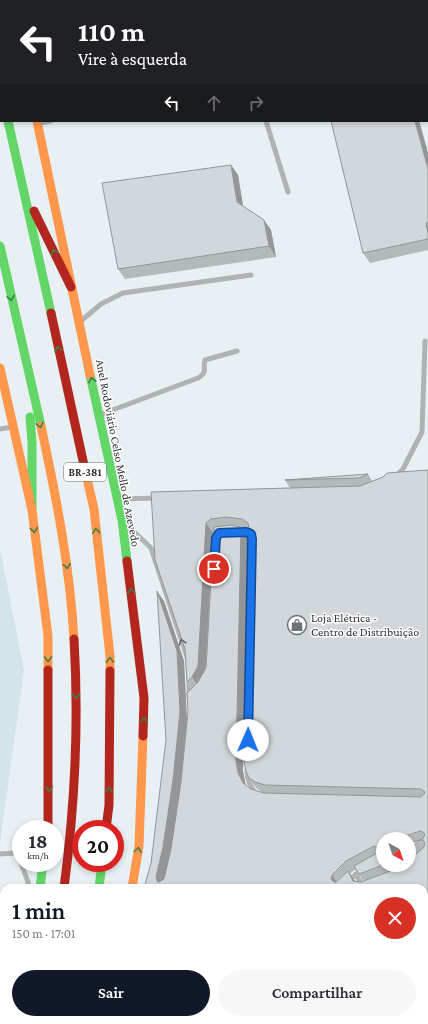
<!DOCTYPE html>
<html lang="pt">
<head>
<meta charset="utf-8">
<style>
  :root { --surface:#fff; --page:#f7f7f7; --text:#2b2b33; --muted:#7c7c81; --accent:#111827 }
  body { margin:0; font-family:"Crimson Pro",serif; background:var(--page); color:var(--text); height:100vh; display:flex; flex-direction:column; font-size:15px; white-space:nowrap }
  * { box-sizing:border-box; margin:0 }
  p { font-size:13px; color:var(--muted) }
  .icon { flex:none; width:22px; height:22px; fill:none; stroke:currentColor; stroke-width:2; stroke-linecap:round; stroke-linejoin:round }
  .map { position:relative; flex:1; overflow:hidden }
  .sheet { position:absolute; left:0px; top:884px; width:428px; height:140px; display:flex; flex-direction:column; background:var(--surface); border-radius:12px 12px 0 0; box-shadow:0 2px 6px #0003 }
  .sheet>* { flex:none }
  .top-card { position:absolute; left:0px; top:0px; width:428px; height:122px; box-shadow:0 2px 6px #0003; background:#202124; color:#fff; overflow:hidden }
  .needle { width:26px; rotate:140deg }
  .fabs { position:absolute; left:376px; top:832px; display:grid; gap:8px }
  .fabs a { display:grid; place-items:center; width:40px; height:40px; border-radius:50%; background:var(--surface); box-shadow:0 2px 6px #0003; font-size:20px }
  .speed { position:absolute; left:12px; top:820px; display:flex; gap:8px; font-size:20px; font-weight:700; text-align:center }
  .speed>* { display:grid; place-content:center; width:52px; height:52px; border-radius:50%; background:var(--surface); box-shadow:0 2px 6px #0003; line-height:1 }
  .speed small { font-size:10px; font-weight:400 }
  .speed .limit { border:6px solid #d22; background:#fff; color:#111 }
  .pin { position:absolute; display:grid; place-items:center; width:34px; height:34px; color:#fff; margin:-17px; border:2px solid #fff; border-radius:50%; box-shadow:0 1px 4px #0007 }
  .me { position:absolute; width:44px; margin:-22px; rotate:1deg; stroke-linejoin:round; filter:drop-shadow(0 0 3px #0008) }
  .turn { display:flex; align-items:center; gap:14px; height:84px; padding:0 12px; font-size:18px }
  .turn .icon { width:52px; height:52px; stroke-width:2.5 }
  .turn b { display:block; font-size:28px; line-height:34px }
  .lanes { display:flex; align-items:center; height:38px; padding:0 12px; background:#0003; justify-content:center; gap:20px; direction:ltr }
  .lanes .off { opacity:.35 }
  .round { display:grid; place-items:center; flex:none; width:42px; height:42px; border-radius:21px; background:var(--page) }
  .summary { display:flex; align-items:center; justify-content:space-between; height:68px; padding:0 12px }
  h1 { font-size:24px; font-weight:600; line-height:30px; color:var(--accent) }
  .button { display:flex; gap:8px; margin-top:auto; padding:8px 12px }
  .button a { flex:1; height:46px; border-radius:24px; background:var(--accent); color:#fff; font-size:16px; font-weight:600; line-height:46px; text-align:center }
  .button a+a { background:var(--page); color:var(--text) }
  .map>svg:first-child { display:block }
</style>
</head>
<body>
<div class="map">
<svg width="428" height="1024" viewBox="0 0 428 1024">
  <rect width="100%" height="100%" fill="#e8f0f3"/>
  <path fill="#d4e5ea" d="M0 548 24 670 0 843Z"/>
  <g fill="none" stroke-linecap="round" stroke-linejoin="round">
    <g stroke="#b0b3b4" stroke-width="5">
      <path d="M45 1V0"/>
      <path d="M266 121 288 192"/>
      <path d="M40 123 51 121"/>
      <path d="M82 320 101 304 123 293 251 275"/>
      <path d="M102 414 198 378C209 371 202 369 205 360L237 351"/>
      <path d="M0 429 12 427"/>
      <path d="M396 476 403 469 422 432 425 341"/>
      <path d="M119 499 157 498"/>
      <path d="M127 525 151 548 187 657"/>
      <path d="M238 532H246L251 534 252 539"/>
      <path d="M189 679V697"/>
      <path d="M247 769C247 779 249 786 256 794"/>
      <path d="M0 854 15 853 21 850"/>
      <path d="M21 863 28 882 29 888"/>
      <path d="M356 874 363 888"/>
      <path d="M342 888 356 874 364 870"/>
      <path d="M254 1024 255 1020"/>
    </g>
    <g stroke="#63d668" stroke-width="9">
      <path d="M11 0V1"/>
      <path d="M8 121 51 313"/>
      <path d="M0 246 41 426"/>
      <path d="M90 375 122 520 127 561"/>
      <path d="M30 417 32 442V510"/>
      <path d="M40 888 43 863"/>
      <path d="M99 888 102 863"/>
      <path d="M15 1024 16 1020"/>
      <path d="M73 1024 74 1020"/>
    </g>
    <g stroke="#ff974d" stroke-width="9">
      <path d="M0 86 1 90"/>
      <path d="M37 121 90 375"/>
      <path d="M0 368 32 510 48 636V670"/>
      <path d="M41 426C56 496 70 567 74 639"/>
      <path d="M85 470 94 509 110 656V671"/>
      <path d="M132 888 139 846 143 736"/>
      <path d="M107 1024 108 1020"/>
    </g>
    <g stroke="#b3261e" stroke-width="9">
      <path d="M34 211 71 287"/>
      <path d="M51 313 85 470"/>
      <path d="M127 561 144 698 143 736"/>
      <path d="M48 829V670"/>
      <path d="M106 829 109 805 110 671"/>
      <path d="M64 888C75 805 79 722 74 639"/>
      <path d="M424 940 428 945"/>
      <path d="M36 1024 37 1020"/>
      <path d="M295 1024 301 1020"/>
    </g>
  </g>
  <g fill="#b4b9bb" fill-rule="evenodd">
    <path d="M331 121H419L428 153V250L370 263 363 253Z"/>
    <path d="M231 165 238 175 243 206 271 230 276 257 125 279 118 269Z"/>
    <path d="M428 470V929L425 925H424V888H144L151 863 166 740 164 601 184 661 187 722 191 689 187 682 185 649 151 492 290 488 285 480 368 474 372 481ZM241 528 249 529V778L256 788 262 792 266 793 251 789 246 785 243 771 248 539V537ZM383 839H409V865L401 867V865H383ZM356 870 359 874 363 881 361 882 355 881 350 874 353 871Z"/>
    <path d="M111 1020H251L250 1024H110Z"/>
    <path d="M255 1020H267L258 1024Z"/>
  </g>
  <g fill="#929699">
    <path d="M415 121H419L428 153V169Z"/>
    <path d="M231 165 238 175 244 212 237 202Z"/>
    <path d="M264 220 271 230 276 257 269 246Z"/>
    <path d="M426 223 428 226V234Z"/>
    <path d="M206 523 213 533 205 676 199 688 192 677Z"/>
    <path d="M240 527 248 537V539L243 771 245 783 250 793 243 783 238 773 236 761Z"/>
    <path d="M157 591 164 601 184 661 187 722 180 790 170 857 163 887 157 881 156 877 180 712Z"/>
    <path d="M348 871 355 881 359 888 353 881Z"/>
    <path d="M332 875 339 885V888L331 879Z"/>
    <path d="M247 1020H251L250 1024H249Z"/>
  </g>
  <g fill="#d1d7da" stroke="#929699" fill-rule="evenodd">
    <rect x="79" y="0" width="224" height="1"/>
    <path d="M331 121H415L428 169V223H426L428 234V239L363 253Z"/>
    <path d="M231 165 237 202 264 220 269 246 118 269 102 183Z"/>
    <path d="M428 470V927L424 922V895L425 893 424 888H144L151 863 166 740 157 591 177 651 180 712 173 780 163 847 156 877 157 881 159 882 164 879 171 849 181 782 188 712 187 693 198 682 206 668 214 527 231 525 240 527 241 529 236 761 238 773 243 783 251 789 264 793 421 797 425 793 424 791 421 789 265 785 255 782 249 778 246 771 244 761 249 529 248 523 242 519 226 517 211 519 206 523 198 666 192 677 187 682 185 649 155 560 151 492 360 486 383 477 387 473ZM420 831 423 832 425 834 423 839 409 843V850L420 840H423L425 843 424 847 409 860V865H403L401 867 361 882 353 881 348 871 336 882H334L331 879 332 875 346 861 374 846 379 848V852L354 866 359 874 383 865V839H399V838Z"/>
    <path d="M368 474 359 478 285 480Z"/>
    <path d="M111 1020H237L233 1022 232 1024H110Z"/>
  </g>
  <defs><path id="oneway-chevron" d="M-2-3.5L2.5 0L-2 3.5" fill="none" stroke-width="1.6" stroke-linecap="round" stroke-linejoin="round"/></defs>
  <g stroke="#447b4b">
    <use href="#oneway-chevron" transform="translate(54 252) rotate(-116)"/>
    <use href="#oneway-chevron" transform="translate(11 298) rotate(78)"/>
    <use href="#oneway-chevron" transform="translate(58 349) rotate(-102)"/>
    <use href="#oneway-chevron" transform="translate(92 380) rotate(-102)"/>
    <use href="#oneway-chevron" transform="translate(40 425) rotate(77)"/>
    <use href="#oneway-chevron" transform="translate(34 530) rotate(83)"/>
    <use href="#oneway-chevron" transform="translate(96 531) rotate(-96)"/>
    <use href="#oneway-chevron" transform="translate(67 566) rotate(82)"/>
    <use href="#oneway-chevron" transform="translate(131 591) rotate(-97)"/>
    <use href="#oneway-chevron" transform="translate(48 659) rotate(89)"/>
    <use href="#oneway-chevron" transform="translate(110 660) rotate(-91)"/>
    <use href="#oneway-chevron" transform="translate(76 696) rotate(90)"/>
    <use href="#oneway-chevron" transform="translate(144 720) rotate(-88)"/>
    <use href="#oneway-chevron" transform="translate(49 789) rotate(89)"/>
    <use href="#oneway-chevron" transform="translate(109 790) rotate(-90)"/>
    <use href="#oneway-chevron" transform="translate(138 850) rotate(-82)"/>
  </g>
  <use stroke="#606567" href="#oneway-chevron" transform="translate(182 642) rotate(-108)"/>
  <g fill="none" stroke-linecap="round" stroke-linejoin="round">
    <g stroke="#114b97" stroke-width="10">
      <path id="route" d="M214 569 216 538 219 533 246 532 251 534 252 539 248 740"/>
    </g>
    <use href="#route" stroke="#1a73e8" stroke-width="7"/>
  </g>
  <defs>
    <g id="shop-ring" transform="scale(1)"><circle r="9.5" fill="#fff" stroke="#6d7476" stroke-width="1.5"/><path d="M-5-2.5h2.3a2.7 3.5 0 0 1 5.4 0H5L5.5 6h-11ZM-1.5-2.5h3a1.5 2.3 0 0 0-3 0Z" fill="#6d7476"/></g>
  </defs>
  <g fill-rule="evenodd">
    <use href="#shop-ring" x="297" y="625"/>
  </g>
  <g text-anchor="middle" dominant-baseline="central" stroke-width="3" stroke-linejoin="round" paint-order="stroke">
    <rect fill="#fff" stroke="#6b6f70" stroke-width="1" x="64" y="463" width="42" height="18" rx="3"/>
    <g font-size="11" font-weight="bold" fill="#2b3133">
      <text x="85" y="472">BR-381</text>
    </g>
    <g font-size="12" fill="#2b3133" stroke="#fff">
      <text transform="translate(118 453) rotate(79)">Anel Rodoviário Celso Mello de Azevedo</text>
    </g>
    <g font-size="12" fill="#2b3133" stroke="#fff" text-anchor="start">
      <text x="311" y="618">Loja Elétrica -<tspan x="311" dy="14">Centro de Distribuição</tspan></text>
    </g>
  </g>
</svg>
<div class="fabs">
<a><svg class="needle" viewBox="-14 -14 28 28"><path d="M0-13l5 13h-10z" fill="#e53935"/><path d="M0 13l5-13h-10z" fill="#7c7c81"/></svg></a>
</div>
<div class="speed"><div>18<small>km/h</small></div><div class="limit">20</div></div>
<div class="pin" style="left:214px;top:569px;background:#d93025"><svg class="icon" aria-label="arrive" viewBox="0 0 24 24"><path d="M6 21V4h12l-3 4 3 4H6"/></svg></div>
<svg class="me" style="left:248px;top:740px" viewBox="-20 -20 40 40"><circle r="19" fill="#fff"/><path d="M0-13L10 11 0 6-10 11z" fill="#1a73e8"/></svg>
<div class="top-card">
<div class="turn"><svg class="icon" aria-label="left" viewBox="0 0 24 24"><path d="M17 20v-9H6M10 6l-5 5 5 5"/></svg><div><b>110 m</b>Vire à esquerda</div></div>
<div class="lanes"><svg class="icon" aria-label="left" viewBox="0 0 24 24"><path d="M17 20v-9H6M10 6l-5 5 5 5"/></svg><svg class="icon off" aria-label="ahead" viewBox="0 0 24 24"><path d="M12 20V5M6 11l6-6 6 6"/></svg><svg class="icon off" aria-label="right" viewBox="0 0 24 24"><path d="M7 20v-9h11M14 6l5 5-5 5"/></svg></div>
</div>
<section class="sheet">
<div class="summary"><div><h1>1 min</h1><p>150 m · 17:01</p></div><a class="round" style="background:#d93025;color:#fff"><svg class="icon" aria-label="close" viewBox="0 0 24 24"><path d="M6 6l12 12M18 6L6 18"/></svg></a></div>
<div class="button"><a>Sair</a><a>Compartilhar</a></div>
</section>
</div>
</body>
</html>
